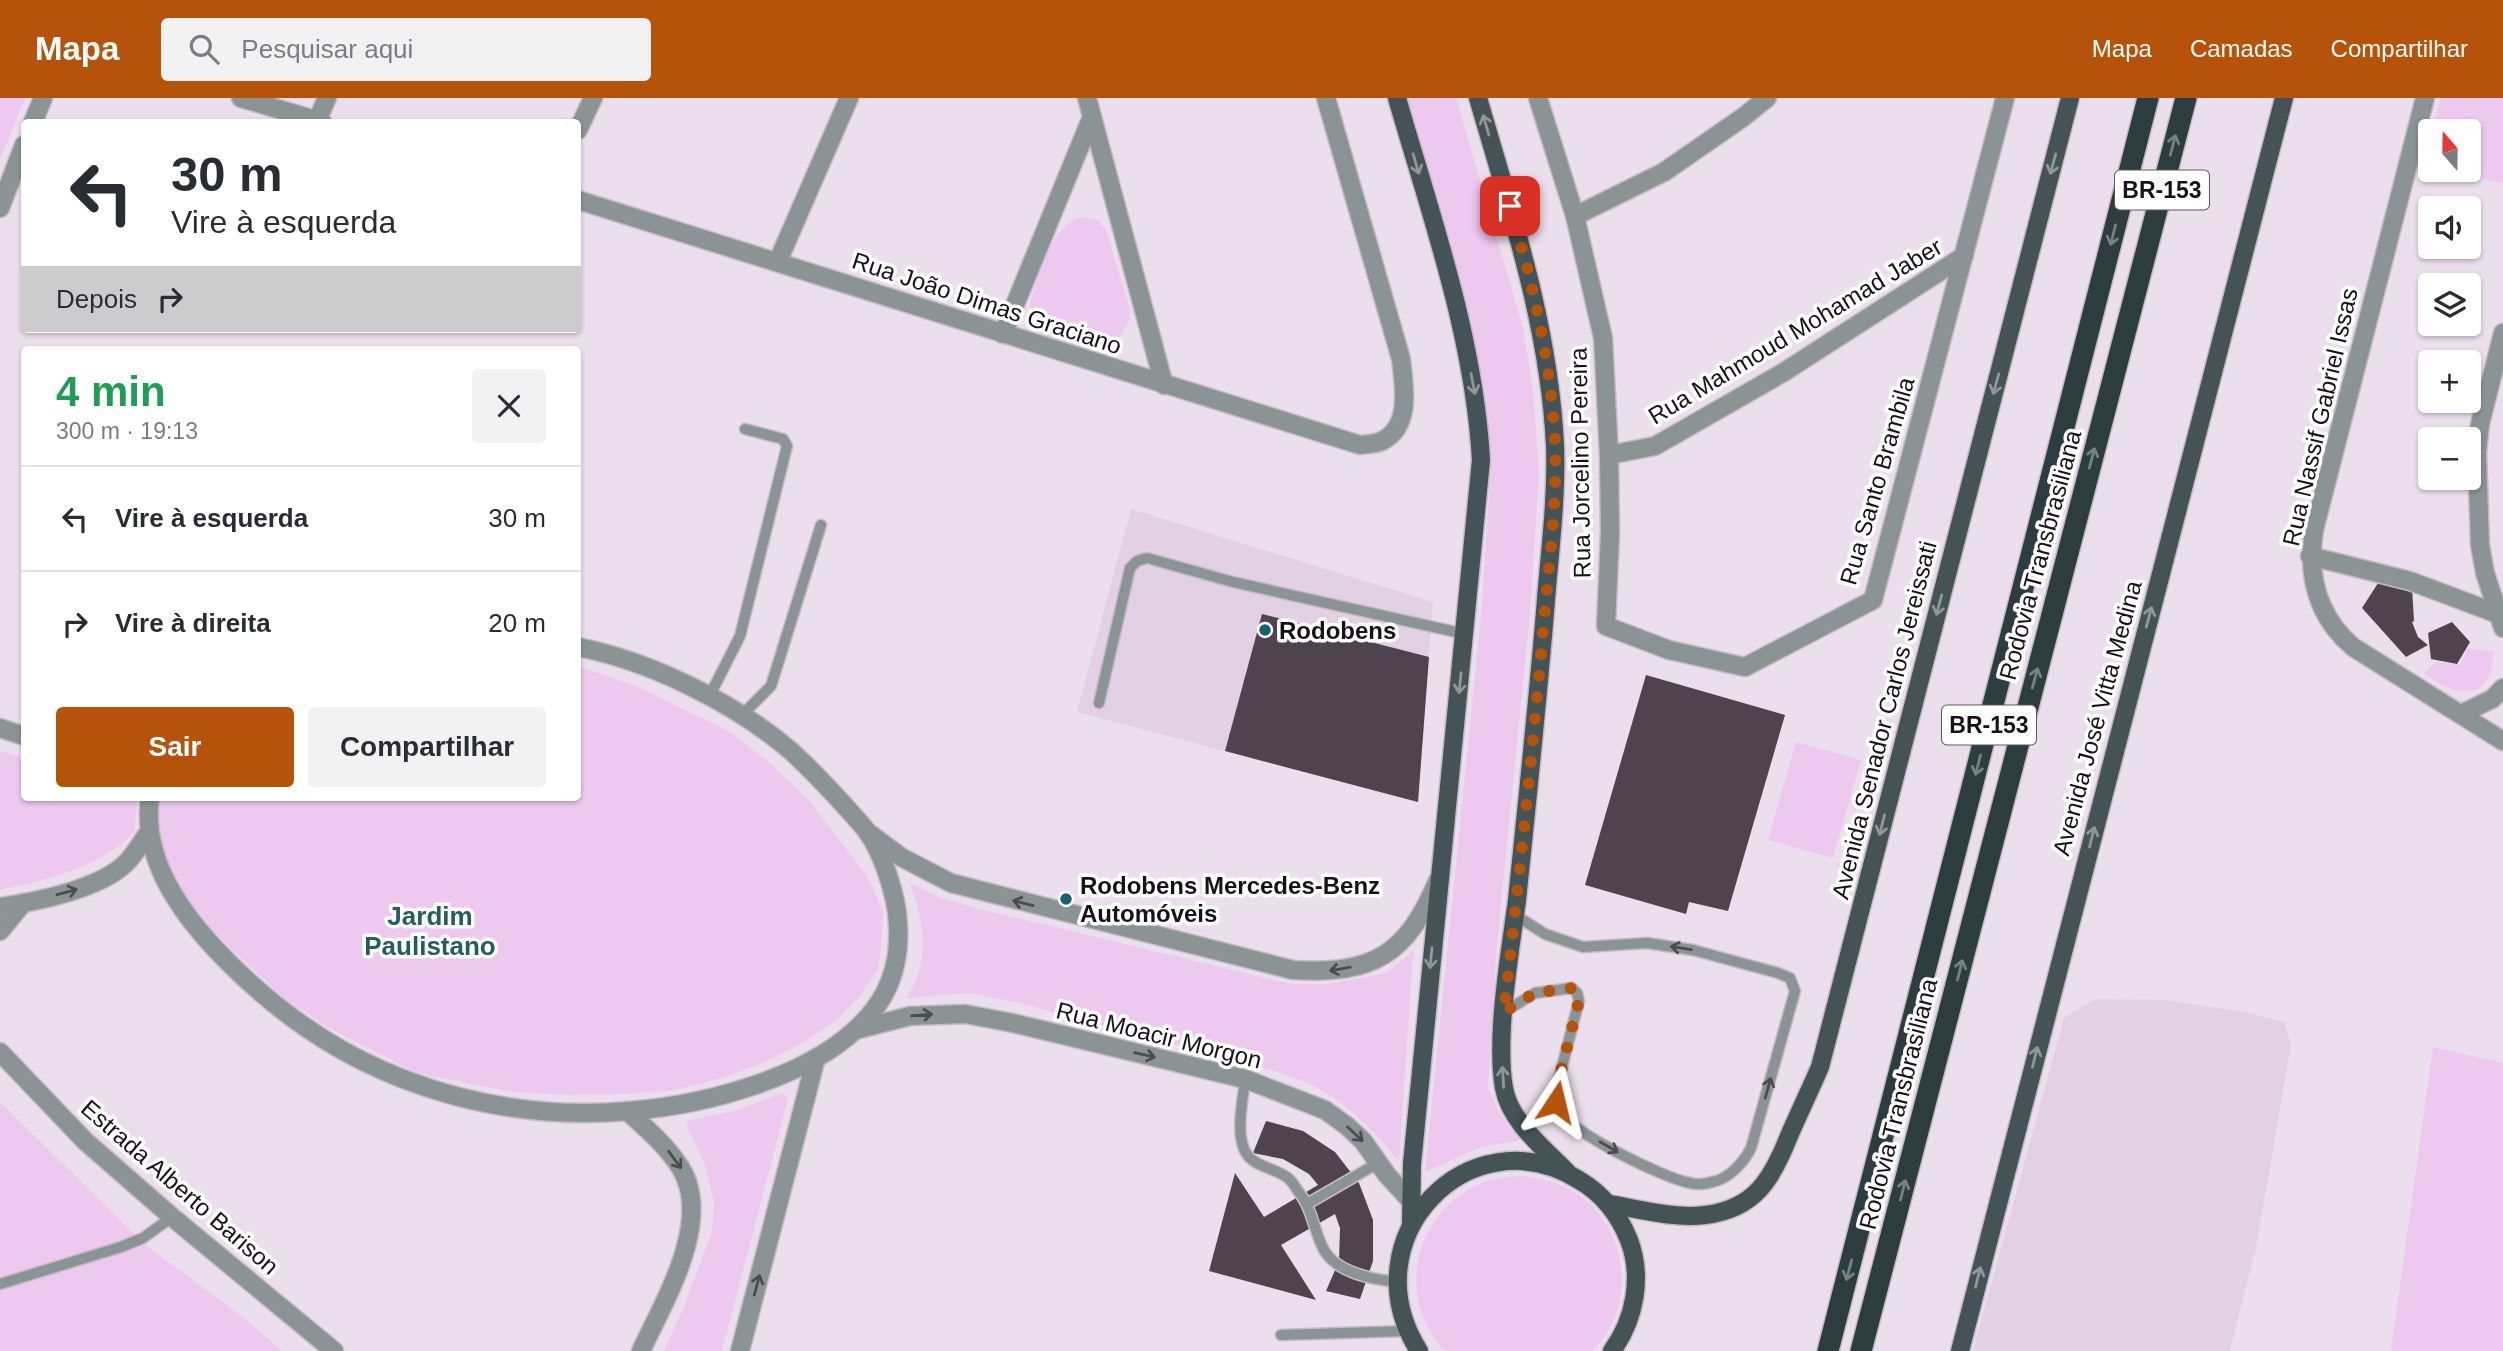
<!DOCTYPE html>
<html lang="pt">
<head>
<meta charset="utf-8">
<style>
  :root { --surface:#fff; --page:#f2f2f3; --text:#2b2b33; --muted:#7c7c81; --line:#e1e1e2; --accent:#b45309 }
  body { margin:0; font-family:Helvetica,sans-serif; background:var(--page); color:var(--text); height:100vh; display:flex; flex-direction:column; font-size:26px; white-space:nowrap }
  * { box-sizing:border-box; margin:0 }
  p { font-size:23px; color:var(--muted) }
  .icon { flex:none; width:38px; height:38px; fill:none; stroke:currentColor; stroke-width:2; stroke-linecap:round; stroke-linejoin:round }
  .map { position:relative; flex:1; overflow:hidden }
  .panel { position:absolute; left:21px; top:248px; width:560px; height:455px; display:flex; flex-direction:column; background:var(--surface); border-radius:7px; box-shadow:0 2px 5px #0004 }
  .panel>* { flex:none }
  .guide { position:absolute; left:21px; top:21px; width:560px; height:214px; border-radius:7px; box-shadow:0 2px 5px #0004; background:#fff; color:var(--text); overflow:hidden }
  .needle { width:46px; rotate:340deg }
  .tools { position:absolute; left:2418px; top:21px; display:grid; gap:14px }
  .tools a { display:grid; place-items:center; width:63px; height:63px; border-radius:7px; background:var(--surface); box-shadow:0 2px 5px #0004; font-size:35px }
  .pin { position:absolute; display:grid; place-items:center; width:60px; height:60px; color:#fff; margin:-30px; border-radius:14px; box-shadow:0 4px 10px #0006 }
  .me { position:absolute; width:77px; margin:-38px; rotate:10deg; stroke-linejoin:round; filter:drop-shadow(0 0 5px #0008) }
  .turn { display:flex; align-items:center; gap:24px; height:147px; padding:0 35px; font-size:32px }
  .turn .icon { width:91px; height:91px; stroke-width:2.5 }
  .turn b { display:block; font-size:49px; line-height:60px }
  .then { display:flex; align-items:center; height:66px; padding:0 35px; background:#0003; gap:14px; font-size:26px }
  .round { display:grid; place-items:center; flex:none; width:74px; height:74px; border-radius:7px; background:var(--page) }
  .summary { display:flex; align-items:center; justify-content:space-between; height:119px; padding:0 35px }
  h1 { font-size:42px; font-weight:800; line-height:52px; color:#1e9e55 }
  .cta { display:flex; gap:14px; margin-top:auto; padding:14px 35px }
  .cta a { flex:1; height:80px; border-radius:7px; background:var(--accent); color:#fff; font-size:28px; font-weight:800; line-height:80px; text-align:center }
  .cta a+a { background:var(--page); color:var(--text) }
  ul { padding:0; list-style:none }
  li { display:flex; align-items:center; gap:21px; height:105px; padding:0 35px; border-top:2px solid var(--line) }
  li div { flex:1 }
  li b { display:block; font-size:26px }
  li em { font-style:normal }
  header { display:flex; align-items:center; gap:42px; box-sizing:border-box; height:98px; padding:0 35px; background:var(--accent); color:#fff }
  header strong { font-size:33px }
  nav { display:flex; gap:38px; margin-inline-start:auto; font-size:24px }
  .search { width:490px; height:63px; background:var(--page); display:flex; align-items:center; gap:18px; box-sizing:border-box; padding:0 24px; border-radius:7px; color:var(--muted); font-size:26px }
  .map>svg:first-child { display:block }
</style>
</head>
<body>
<header>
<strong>Mapa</strong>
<div class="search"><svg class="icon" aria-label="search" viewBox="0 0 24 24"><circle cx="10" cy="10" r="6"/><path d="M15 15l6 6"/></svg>Pesquisar aqui</div>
<nav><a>Mapa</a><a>Camadas</a><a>Compartilhar</a></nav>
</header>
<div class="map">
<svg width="2503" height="1253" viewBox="0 0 2503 1253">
  <rect width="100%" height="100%" fill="#ecdfed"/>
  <g fill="#e2d0e3">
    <path d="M1131 411 1433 504 1418 704 1077 614Z"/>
    <path d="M2095 901 2166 902 2244 914 2284 924 2291 947 2256 1150 2230 1253H1973L2064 920Z"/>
  </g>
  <g fill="#edc8ef">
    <path d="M0 0H25L0 62Z"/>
    <path d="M1406 0H1456L1523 230 1533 293 1539 375 1530 514 1497 845 1488 990 1500 1016 1520 1042 1481 1049 1425 1074 1481 518 1490 386 1487 331 1479 277Z"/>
    <path d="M2441 0H2503V85L2443 72H2469V33H2432Z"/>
    <path d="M1081 119 1098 122 1106 132 1129 209 1130 221 1116 246C1109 249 1103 252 1095 253 1079 253 1047 244 1037 231 1031 223 1030 214 1030 204 1039 178 1052 126 1081 119Z"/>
    <path d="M2467 551 2493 553C2494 574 2486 597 2459 593 2447 592 2435 582 2424 575L2436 564 2460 567Z"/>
    <path d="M578 568 636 588 729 633 770 665 811 705 867 778 883 813 882 841 878 870 859 899 836 923 799 947 761 966 722 980 675 992 626 996 570 997 513 994 417 975 331 931 287 903 217 837 191 806 172 778 159 747 156 700H578Z"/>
    <path d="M1796 644 1861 662 1833 760 1768 742Z"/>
    <path d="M0 653 24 660V700H138L134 734C97 771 49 781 0 792Z"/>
    <path d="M910 785 939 799 980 811 1291 886H1329L1386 875 1413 854 1399 1063C1375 1035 1349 1007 1316 989 1303 982 1288 978 1274 973L1012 903 968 895 906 900C931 865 924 823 910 785Z"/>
    <path d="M2433 949 2503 965V1253H2391Z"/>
    <path d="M782 995 788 1001 722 1253H664L684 1209 712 1133 714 1104 704 1064 686 1027 688 1023 737 1012Z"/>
    <path d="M0 1004 148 1149 243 1219 282 1253H0Z"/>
    <path d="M1522 1078C1546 1081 1568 1087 1587 1103 1630 1141 1635 1213 1592 1253H1445C1396 1201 1412 1120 1475 1088 1489 1080 1506 1079 1522 1078Z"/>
  </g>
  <g fill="#4e434e">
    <path d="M2380 482 2412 490 2414 523 2412 524 2418 539 2428 547 2406 559 2362 510Z"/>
    <path d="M1262 516 1429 559 1418 704 1225 653Z"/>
    <path d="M2452 524 2470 544 2457 566 2431 561 2428 535Z"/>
    <path d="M1646 577 1785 617 1728 813 1689 804 1686 816 1585 787Z"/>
    <path d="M1266 1023 1303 1033 1335 1054 1359 1085 1373 1122V1163L1360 1201 1326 1193 1339 1163 1340 1130 1335 1116 1281 1147 1316 1202 1209 1173 1235 1075 1264 1119 1318 1087 1309 1076 1283 1061 1253 1055Z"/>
  </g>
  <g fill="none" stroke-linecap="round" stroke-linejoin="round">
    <g stroke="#c6bac6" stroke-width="13">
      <g id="service">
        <path d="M709 599 740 538 787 348 783 341 745 331"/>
        <path d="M1099 605 1130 470 1137 463 1147 460 1233 484 1465 536"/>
        <path d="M742 617 771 588 821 427"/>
        <path d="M1504 914 1535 895 1572 890 1577 895 1579 903 1556 992C1556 999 1555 1006 1559 1013 1574 1036 1663 1080 1690 1085 1696 1087 1706 1086 1712 1084 1729 1081 1744 1064 1751 1050L1795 893 1790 880 1778 875 1693 852 1647 845 1583 849 1545 836 1515 817"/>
        <path d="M1245 981C1243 1002 1236 1031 1244 1051 1251 1069 1274 1069 1288 1080 1293 1084 1297 1092 1301 1097 1313 1113 1314 1134 1324 1152 1337 1175 1372 1181 1396 1184"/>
        <path d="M1307 1106 1378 1065"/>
        <path d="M0 1186 121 1149 143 1140 172 1119"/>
        <path d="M1281 1237 1407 1233"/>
      </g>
    </g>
    <g stroke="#c6bac6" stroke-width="21">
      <g id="minor">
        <path d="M241 0 322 24"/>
        <path d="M1087 0 1164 287"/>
        <path d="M1538 0 1575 118 1603 240 1609 357 1610 435 1606 528 1669 552 1745 569 1873 502 2005 0"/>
        <path d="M2425 0 2314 432C2307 477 2317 518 2353 549L2503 643"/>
        <path d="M317 23 327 0"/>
        <path d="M578 32 593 0"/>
        <path d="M578 102C839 182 1099 267 1360 347 1367 346 1376 346 1382 343 1412 328 1404 288 1401 261L1326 0"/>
        <path d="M1575 118 1664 74 1742 20 1767 0"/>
        <path d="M778 163 849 0"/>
        <path d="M2503 235 2480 326 2477 355 2480 447 2485 475 2503 530"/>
        <path d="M1003 236 1091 21"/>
        <path d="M1609 357 1655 348 1784 274 1964 158"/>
        <path d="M2310 458 2410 483 2498 516"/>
        <path d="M2461 616 2492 601 2503 590"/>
        <path d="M0 630 24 638"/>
        <path d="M150 700C141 764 185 821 228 864 296 932 369 976 463 1000 516 1013 574 1018 629 1013 705 1007 815 979 867 920 891 894 900 861 898 827 897 797 881 748 861 726 839 701 816 676 791 653 735 605 650 563 578 549"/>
        <path d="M870 736 901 759 951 785 1293 872C1374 877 1407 856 1438 782"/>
        <path d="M0 809C35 804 101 791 127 764 135 756 142 743 149 734"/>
        <path d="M855 932 910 918 965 916 1013 925 1245 981 1325 1012 1347 1028 1363 1043 1387 1077 1410 1102"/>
        <path d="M627 1013C646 1030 666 1047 680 1069 714 1122 664 1203 641 1253"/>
        <path d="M740 1253 816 960"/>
      </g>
    </g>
    <g stroke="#c6bac6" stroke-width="21">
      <g id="tertiary">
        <path d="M33 24 43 0"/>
        <path d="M0 110 24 47"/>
        <path d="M0 833 23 805"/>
        <path d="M0 954 85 1043 172 1119 334 1253"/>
      </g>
    </g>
    <g stroke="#c6bac6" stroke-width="21">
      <g id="primary">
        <path d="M1397 0C1431 118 1474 238 1481 362L1412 1066 1411 1125"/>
        <path d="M1478 0C1511 114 1549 227 1555 347 1557 402 1549 459 1545 514 1537 610 1527 706 1517 802 1510 855 1495 939 1504 990 1510 1024 1544 1050 1567 1074"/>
        <path d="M1609 1106C1639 1111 1674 1121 1705 1117 1755 1111 1772 1081 1789 1038 1799 1015 1810 992 1820 969L2070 0"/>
        <path d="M1419 1253C1348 1141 1469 1014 1579 1082 1603 1096 1619 1117 1629 1142 1643 1179 1635 1221 1612 1253"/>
        <path d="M1960 1253 2284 0"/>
      </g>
    </g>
    <g stroke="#c6bac6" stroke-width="24">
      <g id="motorway">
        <path d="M1828 1253 2148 0"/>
        <path d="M1861 1253 2186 0"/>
      </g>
    </g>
    <use href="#service" stroke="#8b9495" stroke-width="10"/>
    <use href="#minor" stroke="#8b9495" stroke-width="18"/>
    <use href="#tertiary" stroke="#8b9495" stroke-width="18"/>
    <use href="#primary" stroke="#445355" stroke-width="18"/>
    <use href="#motorway" stroke="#2b3d3e" stroke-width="21"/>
  </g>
  <defs><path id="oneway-shaft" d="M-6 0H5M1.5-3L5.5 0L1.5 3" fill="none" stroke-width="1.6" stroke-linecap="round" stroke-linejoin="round" transform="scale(1.75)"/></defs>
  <g stroke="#8f9899">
    <use href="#oneway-shaft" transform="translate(1486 27) rotate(-106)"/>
    <use href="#oneway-shaft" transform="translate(1416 66) rotate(74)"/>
    <use href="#oneway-shaft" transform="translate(2053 66) rotate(105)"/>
    <use href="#oneway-shaft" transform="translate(1473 286) rotate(79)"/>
    <use href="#oneway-shaft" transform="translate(1996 286) rotate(105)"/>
    <use href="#oneway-shaft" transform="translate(1939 507) rotate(105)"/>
    <use href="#oneway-shaft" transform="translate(2149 519) rotate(-75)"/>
    <use href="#oneway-shaft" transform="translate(1460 585) rotate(96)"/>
    <use href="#oneway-shaft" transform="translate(1882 727) rotate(104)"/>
    <use href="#oneway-shaft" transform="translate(2092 739) rotate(-76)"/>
    <use href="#oneway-shaft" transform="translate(1431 860) rotate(95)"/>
    <use href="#oneway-shaft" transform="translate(2035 959) rotate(-76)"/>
    <use href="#oneway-shaft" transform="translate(1503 979) rotate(-94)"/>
    <use href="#oneway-shaft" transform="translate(1978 1179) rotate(-76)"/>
  </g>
  <g stroke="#758182">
    <use href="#oneway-shaft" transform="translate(2173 47) rotate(-75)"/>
    <use href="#oneway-shaft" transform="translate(2113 137) rotate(104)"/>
    <use href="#oneway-shaft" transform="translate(2092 360) rotate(-75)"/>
    <use href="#oneway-shaft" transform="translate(2035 580) rotate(-75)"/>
    <use href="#oneway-shaft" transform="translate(1978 667) rotate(104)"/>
    <use href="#oneway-shaft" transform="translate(1960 872) rotate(-76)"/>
    <use href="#oneway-shaft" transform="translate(1903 1092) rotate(-76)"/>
    <use href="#oneway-shaft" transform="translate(1849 1172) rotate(105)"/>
  </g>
  <g stroke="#4b4c50">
    <use href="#oneway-shaft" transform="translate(67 794) rotate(-15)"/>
    <use href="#oneway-shaft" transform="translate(1023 805) rotate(-166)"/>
    <use href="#oneway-shaft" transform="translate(1681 850) rotate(-171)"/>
    <use href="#oneway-shaft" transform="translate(1340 871) rotate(170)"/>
    <use href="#oneway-shaft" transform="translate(922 917) rotate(-5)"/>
    <use href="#oneway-shaft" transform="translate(1145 957) rotate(13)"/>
    <use href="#oneway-shaft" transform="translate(1768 990) rotate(-75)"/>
    <use href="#oneway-shaft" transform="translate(1355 1036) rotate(43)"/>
    <use href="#oneway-shaft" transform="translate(1609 1049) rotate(30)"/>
    <use href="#oneway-shaft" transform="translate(675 1062) rotate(54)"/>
    <use href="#oneway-shaft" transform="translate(757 1187) rotate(-75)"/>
  </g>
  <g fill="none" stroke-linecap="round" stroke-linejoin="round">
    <path stroke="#b45309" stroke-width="12" stroke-dasharray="0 21.6" d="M1510 108C1533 186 1552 267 1555 348 1557 410 1548 472 1543 534 1532 661 1518 787 1504 914L1535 895 1572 890 1577 895 1579 903 1556 992V1004"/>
  </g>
  <g fill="#16646b" stroke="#fff" stroke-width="2.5">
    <circle cx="1265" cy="532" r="7"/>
    <circle cx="1066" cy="801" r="7"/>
  </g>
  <g text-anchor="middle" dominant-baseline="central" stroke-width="7" stroke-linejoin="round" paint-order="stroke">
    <g fill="#fff" stroke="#5d595d" stroke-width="2">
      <rect x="2115" y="72.5" width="94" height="39" rx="5"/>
      <rect x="1942" y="607.5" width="94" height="39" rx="5"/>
    </g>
    <g font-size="23" font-weight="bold" fill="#171217">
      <text x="2162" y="92">BR-153</text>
      <text x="1989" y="627">BR-153</text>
    </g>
    <g font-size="24" fill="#171217" stroke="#fff">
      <text transform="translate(987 205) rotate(18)">Rua João Dimas Graciano</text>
      <text transform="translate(1795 233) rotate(-31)">Rua Mahmoud Mohamad Jaber</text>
      <text transform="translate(2320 319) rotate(-77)">Rua Nassif Gabriel Issas</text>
      <text transform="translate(1580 365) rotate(-91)">Rua Jorcelino Pereira</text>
      <text transform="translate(1877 383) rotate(-74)">Rua Santo Brambila</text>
      <text transform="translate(2040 457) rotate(-75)">Rodovia Transbrasiliana</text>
      <text transform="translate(2097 620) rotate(-75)">Avenida José Vitta Medina</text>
      <text transform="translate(1884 622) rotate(-76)">Avenida Senador Carlos Jereissati</text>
      <text transform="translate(1159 937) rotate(14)">Rua Moacir Morgon</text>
      <text transform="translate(1898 1006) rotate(-76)">Rodovia Transbrasiliana</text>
      <text transform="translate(180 1089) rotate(41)">Estrada Alberto Barison</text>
    </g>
    <g font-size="24" font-weight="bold" fill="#171217" stroke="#fff" text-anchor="start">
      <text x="1279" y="532">Rodobens</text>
      <text x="1080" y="787">Rodobens Mercedes-Benz<tspan x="1080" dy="28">Automóveis</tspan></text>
    </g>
    <g font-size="26" font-weight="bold" fill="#235d62" stroke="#fff">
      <text x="430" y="818">Jardim<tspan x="430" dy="30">Paulistano</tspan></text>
    </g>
  </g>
</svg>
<div class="tools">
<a><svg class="needle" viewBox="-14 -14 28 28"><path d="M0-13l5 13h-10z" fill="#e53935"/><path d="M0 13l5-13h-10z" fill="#7c7c81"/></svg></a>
<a><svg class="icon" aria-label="sound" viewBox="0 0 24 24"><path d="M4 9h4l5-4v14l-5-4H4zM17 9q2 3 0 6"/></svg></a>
<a><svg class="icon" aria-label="layers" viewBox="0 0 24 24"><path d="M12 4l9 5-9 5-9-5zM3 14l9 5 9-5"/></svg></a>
<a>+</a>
<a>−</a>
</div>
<div class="pin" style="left:1510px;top:108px;background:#d93025"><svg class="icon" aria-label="arrive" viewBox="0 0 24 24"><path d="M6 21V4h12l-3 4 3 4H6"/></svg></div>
<svg class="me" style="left:1556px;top:1004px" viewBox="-20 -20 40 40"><path d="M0-17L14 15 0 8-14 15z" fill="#b45309" stroke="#fff" stroke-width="4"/></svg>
<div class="guide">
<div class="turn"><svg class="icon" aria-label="left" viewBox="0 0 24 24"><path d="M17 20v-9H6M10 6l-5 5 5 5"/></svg><div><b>30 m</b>Vire à esquerda</div></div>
<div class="then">Depois<svg class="icon" aria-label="right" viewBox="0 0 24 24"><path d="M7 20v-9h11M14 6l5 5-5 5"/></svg></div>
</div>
<section class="panel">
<div class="summary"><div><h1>4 min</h1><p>300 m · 19:13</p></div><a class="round"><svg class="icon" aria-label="close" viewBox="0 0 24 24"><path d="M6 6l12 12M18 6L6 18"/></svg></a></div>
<ul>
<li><svg class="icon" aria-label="left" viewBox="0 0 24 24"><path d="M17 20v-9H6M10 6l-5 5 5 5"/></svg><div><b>Vire à esquerda</b></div><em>30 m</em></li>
<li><svg class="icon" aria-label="right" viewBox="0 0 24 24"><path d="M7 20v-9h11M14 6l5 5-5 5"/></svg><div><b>Vire à direita</b></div><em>20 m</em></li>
</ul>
<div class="cta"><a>Sair</a><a>Compartilhar</a></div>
</section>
</div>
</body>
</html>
